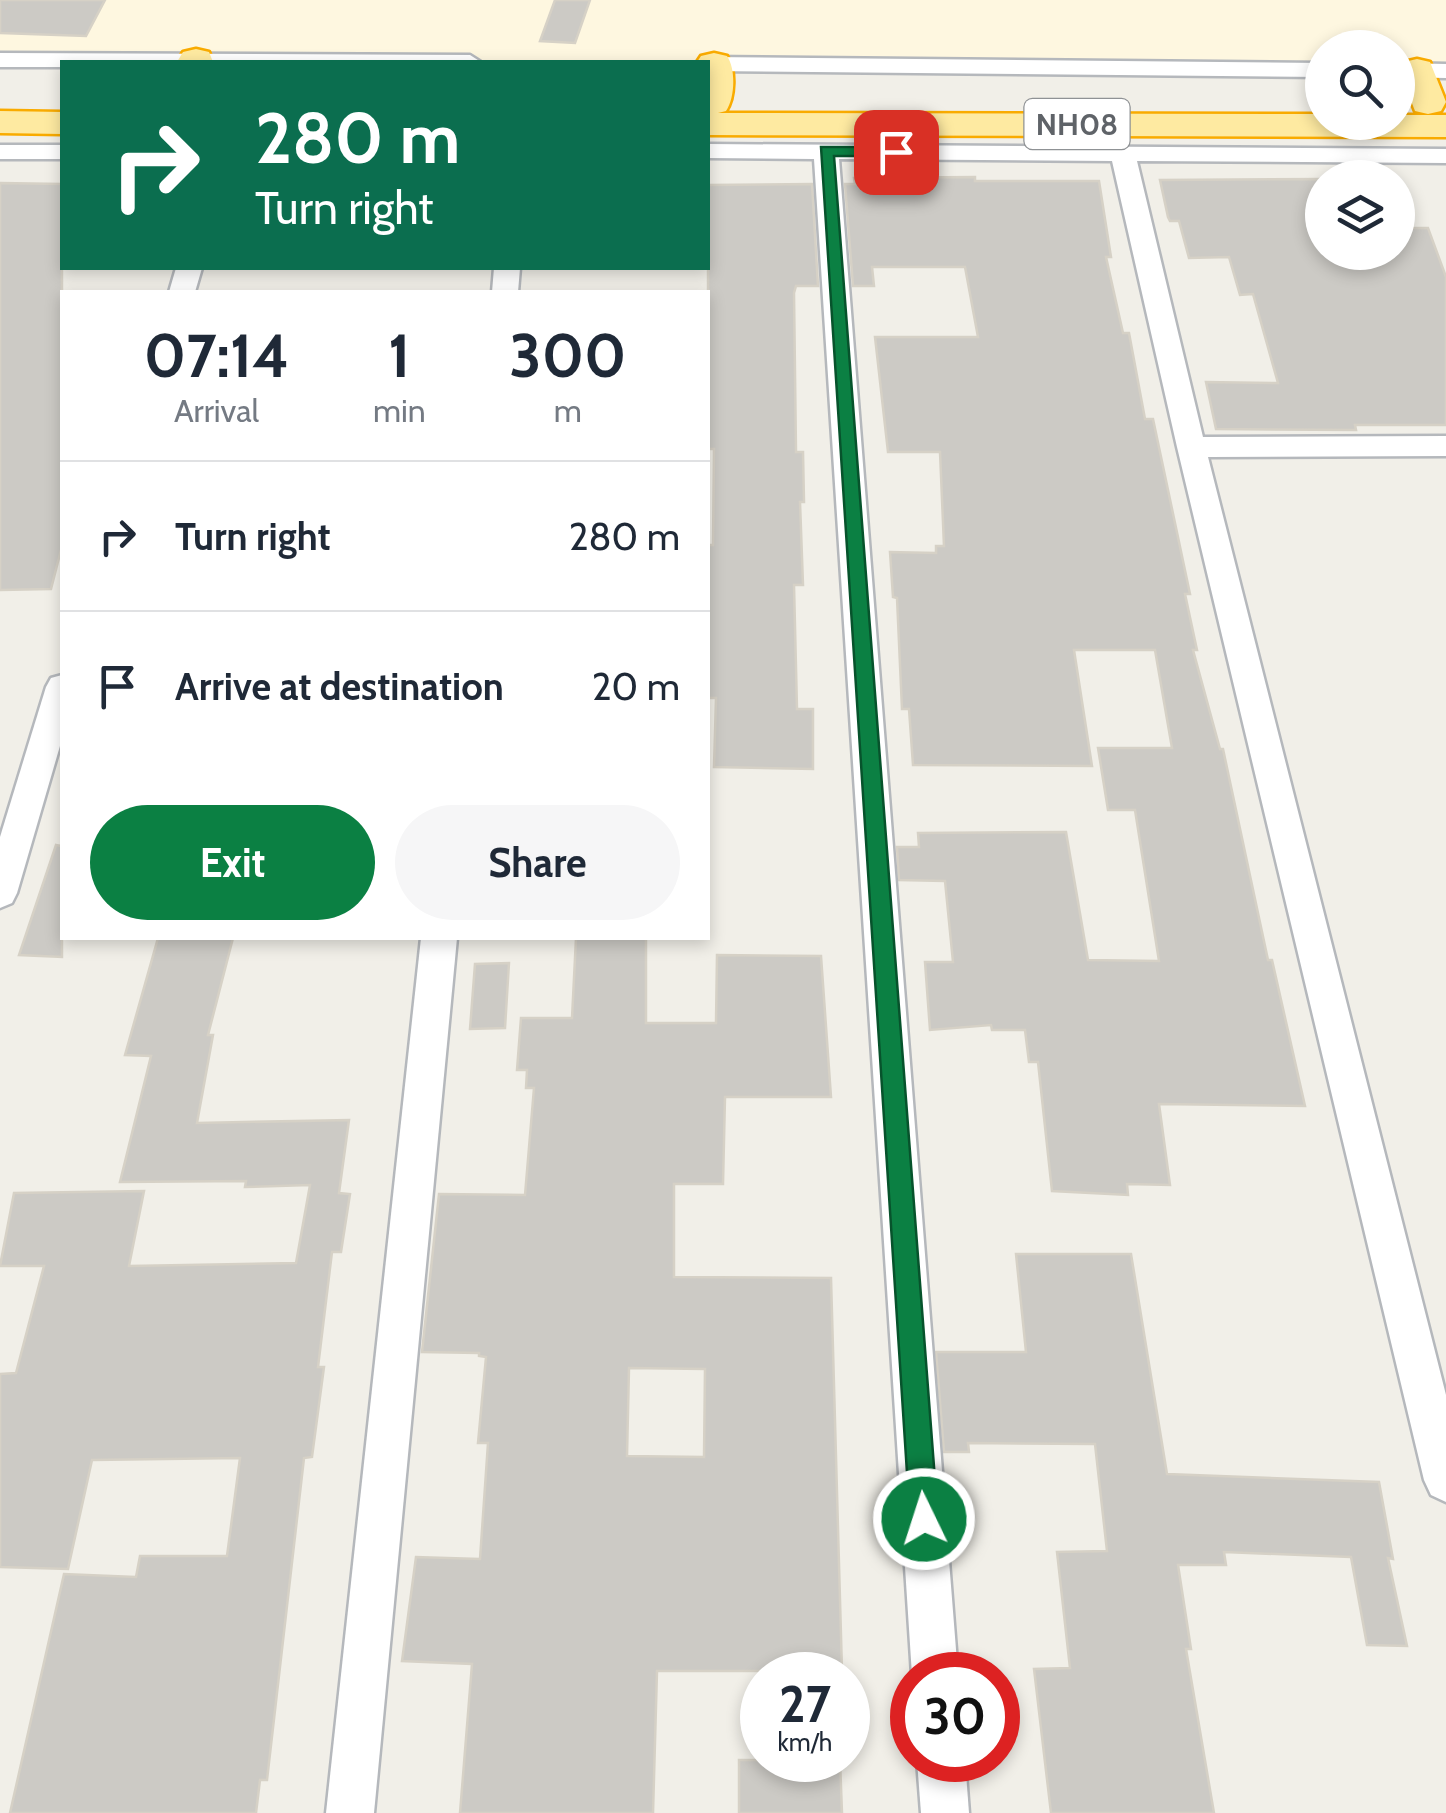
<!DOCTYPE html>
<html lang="en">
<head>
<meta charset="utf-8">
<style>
  :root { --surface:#fff; --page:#f6f6f7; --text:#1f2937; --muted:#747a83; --line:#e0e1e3; --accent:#0b8043 }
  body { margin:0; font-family:Cabin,sans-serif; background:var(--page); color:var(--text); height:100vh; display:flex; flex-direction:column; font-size:38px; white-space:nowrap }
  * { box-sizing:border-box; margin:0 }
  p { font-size:32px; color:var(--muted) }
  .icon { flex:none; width:55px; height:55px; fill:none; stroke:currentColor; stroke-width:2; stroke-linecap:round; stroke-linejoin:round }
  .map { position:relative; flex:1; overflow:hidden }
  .drawer { position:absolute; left:60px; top:290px; width:650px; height:650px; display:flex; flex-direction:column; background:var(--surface); border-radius:0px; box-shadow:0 5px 15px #0003 }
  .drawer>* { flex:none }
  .top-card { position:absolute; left:60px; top:60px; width:650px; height:210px; border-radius:0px; box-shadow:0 5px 15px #0003; background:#0b6e4f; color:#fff; overflow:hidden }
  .buttons { position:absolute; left:1305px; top:30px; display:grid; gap:20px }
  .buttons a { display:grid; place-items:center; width:110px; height:110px; border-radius:50%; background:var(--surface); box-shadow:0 5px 15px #0003; font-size:50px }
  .speed { position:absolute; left:740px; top:1652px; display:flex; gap:20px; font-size:50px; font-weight:700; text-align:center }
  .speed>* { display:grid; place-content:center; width:130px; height:130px; border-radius:50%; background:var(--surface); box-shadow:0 5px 15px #0003; line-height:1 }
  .speed small { font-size:25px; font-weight:400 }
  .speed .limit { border:15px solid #d22; background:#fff; color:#111 }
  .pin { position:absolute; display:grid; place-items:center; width:85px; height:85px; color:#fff; margin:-42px; border-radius:20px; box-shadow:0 5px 15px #0006 }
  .me { position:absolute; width:110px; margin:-55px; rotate:356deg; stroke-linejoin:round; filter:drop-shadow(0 0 8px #0008) }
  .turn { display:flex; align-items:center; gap:35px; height:210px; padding:0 30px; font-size:45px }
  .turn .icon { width:130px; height:130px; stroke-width:2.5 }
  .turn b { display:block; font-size:70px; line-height:85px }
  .eta { display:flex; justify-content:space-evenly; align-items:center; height:170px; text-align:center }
  .eta b { font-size:60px; font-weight:700; line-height:70px }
  .cta { display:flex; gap:20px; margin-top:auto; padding:20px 30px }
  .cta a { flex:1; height:115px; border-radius:60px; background:var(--accent); color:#fff; font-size:40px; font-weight:700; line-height:115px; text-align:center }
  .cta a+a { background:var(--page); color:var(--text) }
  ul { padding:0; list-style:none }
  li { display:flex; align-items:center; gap:30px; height:150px; padding:0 30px; border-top:2px solid var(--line) }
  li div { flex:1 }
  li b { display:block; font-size:38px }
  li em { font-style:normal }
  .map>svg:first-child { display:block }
</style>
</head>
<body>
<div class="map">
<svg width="1446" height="1813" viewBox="0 0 1446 1813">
  <rect width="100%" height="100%" fill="#f1efe8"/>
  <path fill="#fef7e0" d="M0 0H1446V71L1398 70V48H1322V70L0 60Z"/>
  <g fill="#cccac5" stroke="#d6d1c6" stroke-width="2.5" fill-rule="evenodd">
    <path d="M0 0H105L86 36 0 33Z"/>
    <path d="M555 0H590L575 43 540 41Z"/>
    <path d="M975 177V181H1099L1111 257H1106L1123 333H1129L1145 419H1153L1190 594H1185L1197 650H1193L1220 749H1223L1268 960H1272L1305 1106 1159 1104 1170 1185 1127 1184 1128 1195 1052 1191 1038 1062H1029L1025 1030H992L991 1025 930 1030 925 962H953L945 881 899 880 897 847H919L918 833 1066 832 1088 960 1159 961 1135 810H1108L1098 748H1172L1155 650H1074L1092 766 913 765 909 709H902L897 598 893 597 890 552 936 553V546H944L940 452H888L875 337H978L965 267H872L874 286H853L845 184H855L854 178Z"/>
    <path d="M1322 179V252H1398V228H1428L1446 277V425H1355L1356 430 1216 429 1206 382 1278 383 1253 294 1240 295 1229 257 1189 258 1179 221H1170L1168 217 1160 180Z"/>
    <path d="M0 183 62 184V546L51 589 0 590Z"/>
    <path d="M812 184 818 286H796L794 293 796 452H803L804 502H800L803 585H794L797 709H813V769L714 767 716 698H708V545H713L714 449H708V185Z"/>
    <path d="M56 845 62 846V957L19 955Z"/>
    <path d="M158 938H233L208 1035H213L197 1123 349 1120 339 1193 350 1194 341 1252H332L318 1367H324L312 1457 304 1458 267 1780H260L256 1813H10L64 1574 136 1577 140 1556H227L240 1458 92 1460 68 1569 0 1567V1374L16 1373 44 1266H0L14 1193 144 1191 129 1266 296 1263 310 1185 245 1187 246 1181 120 1182 151 1056 125 1055Z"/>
    <path d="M576 938H646V1023H716L717 955 821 956 831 1097H725L723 1184H674V1277L831 1278 842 1671H657L653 1813H460L472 1664 402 1661 416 1557 480 1559 488 1443H478L486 1357 479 1356V1353L422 1352 439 1194 525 1195 534 1088H526L527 1070H517L521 1018H572ZM629 1368 705 1369 704 1457 627 1456Z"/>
    <path d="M509 963 505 1028 470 1029 475 964Z"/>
    <path d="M1016 1254H1131L1167 1474 1379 1482 1393 1559 1388 1558 1407 1646 1367 1645 1351 1557 1224 1552 1226 1565H1178L1191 1649H1186L1214 1813H1051L1034 1669 1070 1668 1057 1552 1107 1551 1095 1444 968 1443 969 1452H944L936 1352H1026Z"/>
    <path d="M739 1760H840L842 1813H739Z"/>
  </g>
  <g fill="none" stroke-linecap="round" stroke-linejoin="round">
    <g stroke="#b5b8bc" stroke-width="5">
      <g id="minor">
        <path d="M0 53 470 55 481 62H62V67H0Z"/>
        <path d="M708 57 1322 63V77L708 71V62H698Z"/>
        <path d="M1398 63 1446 64V78L1398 77Z"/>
        <path d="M708 144 1446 149V163L1137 161 1203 437 1446 436V456L1208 457 1446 1395V1502L1431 1495 1424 1480 1177 447 1112 161 839 159 958 1675H912L814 159 708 158Z"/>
        <rect x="0" y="145" width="62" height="14"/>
        <path d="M176 268H202L195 292H169Z"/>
        <path d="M494 268H520L518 292H492Z"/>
        <path d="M62 675V739L17 893 12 903 0 908V837L46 687 51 678Z"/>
        <path d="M421 938H457L374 1813H326Z"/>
        <path d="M917 1760H965L969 1813H921Z"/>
      </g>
    </g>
    <g stroke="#f9ab00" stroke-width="5">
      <g id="trunk">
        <path d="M196 49 209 52 213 62H177L183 52Z"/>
        <path d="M714 53 727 56C736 69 735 98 726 111L718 113 1322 114V122H1398V115H1446V137L708 135V62H697L701 56Z"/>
        <path d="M1417 59 1430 62 1446 102 1441 111 1428 114 1415 111 1399 70 1404 62Z"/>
        <path d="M0 111 62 112V134L0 133Z"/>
      </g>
    </g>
    <use href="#minor" fill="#fff" fill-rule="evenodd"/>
    <use href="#trunk" fill="#feeaa1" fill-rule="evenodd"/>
  </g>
  <path fill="#0b8043" stroke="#07532c" stroke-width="2.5" d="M821 147H896L904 152 896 156H834L938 1519 934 1529 924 1533 914 1529 910 1519Z"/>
  <g text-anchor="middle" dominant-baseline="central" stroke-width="10" stroke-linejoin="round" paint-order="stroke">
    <rect fill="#fff" stroke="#8f9295" stroke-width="2.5" x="1024.5" y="99" width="105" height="50" rx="8"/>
    <g font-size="30" font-weight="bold" fill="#5f6368">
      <text x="1077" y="124">NH08</text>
    </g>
  </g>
</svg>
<div class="buttons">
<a><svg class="icon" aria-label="search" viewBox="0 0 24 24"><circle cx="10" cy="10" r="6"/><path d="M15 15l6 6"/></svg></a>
<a><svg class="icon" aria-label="layers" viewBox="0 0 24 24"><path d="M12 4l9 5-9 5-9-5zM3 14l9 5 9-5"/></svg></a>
</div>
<div class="speed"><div>27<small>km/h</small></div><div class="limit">30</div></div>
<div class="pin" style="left:896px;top:152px;background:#d93025"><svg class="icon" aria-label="arrive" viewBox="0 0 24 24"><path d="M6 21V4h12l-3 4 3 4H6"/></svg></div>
<svg class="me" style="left:924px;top:1519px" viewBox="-20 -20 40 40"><circle r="17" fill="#0b8043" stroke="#fff" stroke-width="3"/><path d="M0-11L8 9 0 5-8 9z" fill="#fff"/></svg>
<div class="top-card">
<div class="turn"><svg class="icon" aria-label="right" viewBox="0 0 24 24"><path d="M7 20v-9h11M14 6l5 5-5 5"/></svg><div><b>280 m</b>Turn right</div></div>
</div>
<section class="drawer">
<div class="eta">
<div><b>07:14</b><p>Arrival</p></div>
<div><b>1</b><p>min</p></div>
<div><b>300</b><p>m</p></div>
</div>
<ul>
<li><svg class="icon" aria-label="right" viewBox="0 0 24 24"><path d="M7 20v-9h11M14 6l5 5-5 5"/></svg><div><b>Turn right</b></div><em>280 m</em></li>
<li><svg class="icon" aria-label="arrive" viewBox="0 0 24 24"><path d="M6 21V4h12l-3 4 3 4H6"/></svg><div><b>Arrive at destination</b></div><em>20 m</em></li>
</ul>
<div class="cta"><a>Exit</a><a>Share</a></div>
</section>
</div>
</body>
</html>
